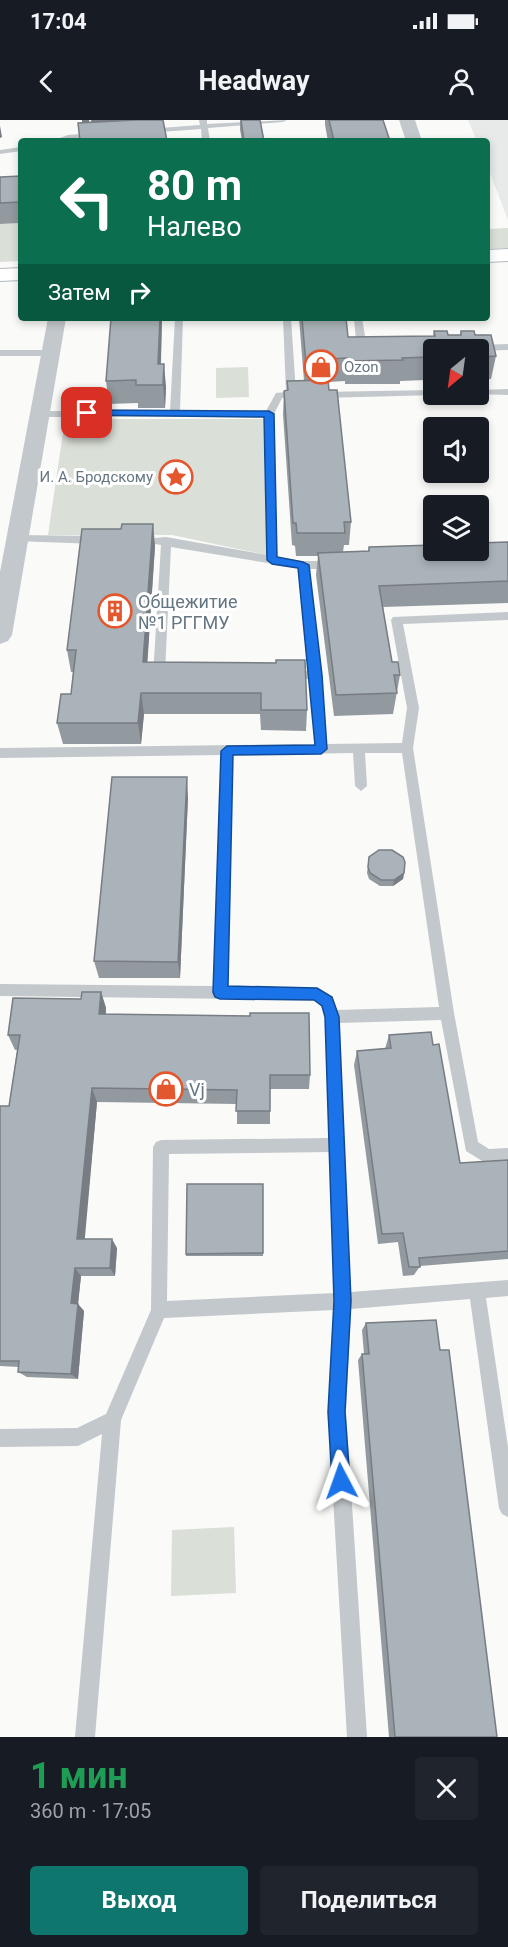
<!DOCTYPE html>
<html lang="ru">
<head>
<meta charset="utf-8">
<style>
  :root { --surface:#171b24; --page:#20242c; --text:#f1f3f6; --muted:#9ea1a6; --accent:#0f766e }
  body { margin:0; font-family:Roboto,sans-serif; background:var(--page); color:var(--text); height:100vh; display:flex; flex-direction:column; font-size:22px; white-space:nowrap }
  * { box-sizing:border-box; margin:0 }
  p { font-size:20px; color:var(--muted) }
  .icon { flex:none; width:33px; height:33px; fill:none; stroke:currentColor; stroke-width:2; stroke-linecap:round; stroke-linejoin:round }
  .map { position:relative; height:1617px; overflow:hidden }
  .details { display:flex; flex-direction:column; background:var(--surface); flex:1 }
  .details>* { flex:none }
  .hud { position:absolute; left:18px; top:18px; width:472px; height:183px; border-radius:6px; box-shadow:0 3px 9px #0003; background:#0b6e4f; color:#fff; overflow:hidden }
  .needle { width:39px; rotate:209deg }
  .tools { position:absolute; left:423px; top:219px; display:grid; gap:12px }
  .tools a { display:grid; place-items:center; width:66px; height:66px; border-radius:6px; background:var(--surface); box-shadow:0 3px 9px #0003; font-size:30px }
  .pin { position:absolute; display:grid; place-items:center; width:51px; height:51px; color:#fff; margin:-26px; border-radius:12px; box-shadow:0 3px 9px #0006 }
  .me { position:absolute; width:66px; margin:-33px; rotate:356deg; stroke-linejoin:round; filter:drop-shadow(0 0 4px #0008) }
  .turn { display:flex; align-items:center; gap:21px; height:126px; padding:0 30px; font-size:27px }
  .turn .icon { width:78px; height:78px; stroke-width:2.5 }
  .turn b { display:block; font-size:42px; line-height:51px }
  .then { display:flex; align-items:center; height:57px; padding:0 30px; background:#0003; gap:12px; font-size:22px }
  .round { display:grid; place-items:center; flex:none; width:63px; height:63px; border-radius:6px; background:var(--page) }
  .summary { display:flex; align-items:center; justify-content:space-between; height:102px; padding:0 30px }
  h1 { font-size:36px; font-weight:700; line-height:45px; color:#1e9e55 }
  .primary-button { display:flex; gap:12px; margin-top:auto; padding:12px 30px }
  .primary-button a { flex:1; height:69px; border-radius:6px; background:var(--accent); color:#fff; font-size:24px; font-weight:700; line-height:69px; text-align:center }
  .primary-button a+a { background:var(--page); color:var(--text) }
  .status { display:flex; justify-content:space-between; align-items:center; height:42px; padding:0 30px; background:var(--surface); direction:ltr }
  .status svg { height:16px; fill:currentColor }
  header { display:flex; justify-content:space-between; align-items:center; height:78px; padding:0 30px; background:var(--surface); font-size:27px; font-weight:700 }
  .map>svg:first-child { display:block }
</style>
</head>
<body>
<div class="status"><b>17:04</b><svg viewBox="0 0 49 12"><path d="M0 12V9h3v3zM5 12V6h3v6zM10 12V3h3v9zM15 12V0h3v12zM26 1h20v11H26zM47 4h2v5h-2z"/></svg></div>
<header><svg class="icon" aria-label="back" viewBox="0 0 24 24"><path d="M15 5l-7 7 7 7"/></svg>Headway<svg class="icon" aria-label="person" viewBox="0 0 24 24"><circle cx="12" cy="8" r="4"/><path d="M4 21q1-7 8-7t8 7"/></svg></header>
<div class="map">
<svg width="508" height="1617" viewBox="0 0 508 1617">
  <rect width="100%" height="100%" fill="#fafaf8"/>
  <path fill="#e8e9e9" d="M468 0H508V100L488 48V21H477Z"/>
  <g fill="#dadfd7">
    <path d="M21 103V141L0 142V104Z"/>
    <path d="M508 108V128L488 129V109Z"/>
    <path d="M248 247 249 277 216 278V248Z"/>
    <path d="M65 299H263L267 435 172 415H48Z"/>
    <path d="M234 1407 236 1473 171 1476 172 1410Z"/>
  </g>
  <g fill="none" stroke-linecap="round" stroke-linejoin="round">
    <g stroke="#b3babf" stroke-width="2">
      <g id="secondary">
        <path d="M508 129V141L488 142V130Z"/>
        <path d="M21 148V160L0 161V149Z"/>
      </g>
    </g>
    <g fill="#c3c8cc" fill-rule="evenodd">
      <path d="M199 0H207V4L287 0 283 2 208 8 210 21H202L201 9 147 13 143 11 147 9 200 5Z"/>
      <path d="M95 13H98V17L52 21 68 15Z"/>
      <path d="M21 27V31L0 34V30Z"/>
      <path d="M175 198H183L180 291H266L276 273 286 272 283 198H291L296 273 307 276 302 279 282 278 274 294 277 437 303 441H335L340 445 335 449H309L322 555 327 624 402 623 407 588 391 500 393 497 508 492V500L403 504 419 588 413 628 454 893 478 1022 489 1029 508 1028V1042L487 1044 466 1031 441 900 339 903 351 1172 508 1160V1176L486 1178 508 1327V1397L502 1394 499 1388 470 1179 351 1189 346 1291 367 1617H347L328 1291 334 1190 164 1198 121 1300 95 1617H75L102 1314 78 1326 0 1327V1309L77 1308 106 1294 151 1190 153 1027 156 1022 161 1020 329 1018 325 897 321 886 314 880 0 876V864L213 866 221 635 0 638V628L315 624 310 559H288L282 555 288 551H310L298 448 171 427 165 552 170 556 164 560 155 559 153 556 161 425 155 424V418L166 417 267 435 264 297H40L35 294 40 291H170ZM353 633 355 666 361 671 367 666 365 633H402L439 887 337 890 332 878 317 868 227 867 233 635ZM330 1032 335 1173 167 1181 169 1034Z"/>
      <path d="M354 198H362L368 234 362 235 357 232Z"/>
      <path d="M508 224V230L478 231 472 228 477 225Z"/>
      <path d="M0 230H51L56 233 51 236H0Z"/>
      <path d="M508 269V275L474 274H478V270Z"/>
      <path d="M434 270V274L437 275 321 278 316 275 321 272Z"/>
      <path d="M18 415 98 416 103 420 98 424 14 421V417Z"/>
    </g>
    <g fill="#c3c8cc" fill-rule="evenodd">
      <path d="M399 0H415L422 21H406Z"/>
      <path d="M48 198H66L12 515 8 521 0 524V452Z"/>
    </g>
    <use href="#secondary" fill="#fff" fill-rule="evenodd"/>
  </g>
  <g fill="#929a9f">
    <path d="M240 0 264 21H242L240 10Z"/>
    <path d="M325 0H383L390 21H328L325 5Z"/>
    <path d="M21 56V103L0 104V57Z"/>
    <path d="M111 198H162L161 244 166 267 165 288H138V283L109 284 106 261 111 203Z"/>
    <path d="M299 198H346L348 217 433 216 434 211 448 215H460L461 211 475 215 496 236 491 259 478 260V230H434V263H426V260L400 261V264H345V261L328 262 351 402 349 425H344L343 432 368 431 369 427 508 422V483L383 487 392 542 400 555 393 594 334 596 316 455 318 436H296L295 426 292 425 283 294 284 271 287 270V261H304Z"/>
    <path d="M153 404 155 426 147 542 276 543 307 590 306 611 261 610 260 594H144L141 624H63L57 603 71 574 73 552H71L67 530 121 409Z"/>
    <path d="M188 677 180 858H99L94 841Z"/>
    <path d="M369 737 404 753 403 759 393 766H380L369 759 367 753Z"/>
    <path d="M101 872 106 888V894L310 955 309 969H270V1004H237V984L97 982 84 1119 117 1128 115 1156H81L78 1184 84 1191 78 1259 27 1257 18 1252 19 1247 0 1246V986H9L17 930H15L8 915 81 879Z"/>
    <path d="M389 915 433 925 460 1043 508 1040V1139L420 1146 414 1155 403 1156 398 1122 378 1124 354 945 357 931 385 929Z"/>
    <path d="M263 1064V1136H186V1134Z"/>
    <path d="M366 1203 440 1230 497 1617H389L358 1240 362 1234H364L362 1210Z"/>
  </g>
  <g fill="#777d82">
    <path d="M82 0H89L90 4 82 5Z"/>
    <path d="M91 0H147L93 12Z"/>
    <path d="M0 6 2 17 0 18Z"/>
    <path d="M160 198H162L160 267 158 244Z"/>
    <path d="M164 244 166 267 165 288 163 265Z"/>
    <path d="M153 404 155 426 146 564 143 542Z"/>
    <path d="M141 573 144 594 141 624 138 603Z"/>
    <path d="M187 657 188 677 180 858 178 842Z"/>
    <path d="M404 753 403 759 393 766 394 760Z"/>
    <path d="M101 872 106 888 104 910 99 894Z"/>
    <path d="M92 968 97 982 84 1128 77 1119Z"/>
    <path d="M112 1119 117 1128 115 1156 110 1148Z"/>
    <path d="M75 1148 81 1156 78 1184 84 1191 78 1259 71 1254V1183Z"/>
  </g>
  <g fill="#aab3b9" stroke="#777d82" stroke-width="1.5">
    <path d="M136 0H163L167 21H80L78 3Z"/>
    <path d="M241 0H260L264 21H244Z"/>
    <path d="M329 0H383L390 21H334Z"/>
    <path d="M21 56V82L0 83V57Z"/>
    <path d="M111 198H160L158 244H164L163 265H136V260L106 261Z"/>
    <path d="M302 198H346L348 217 435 216 434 211H447L448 215H461V211H474L475 215H491L496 236 478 237V230H434V240H430L429 237 402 238 403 240 347 241V238L326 239 327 244H306Z"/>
    <path d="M328 260 329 270H337L351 402H344L345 413H297L296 403H293L284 271 288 270 287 261Z"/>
    <path d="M122 404H153L143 542 276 543V540H305L307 590H261V573H141L138 603H57L61 574H71L76 530H67L82 409H121Z"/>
    <path d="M508 422V461L379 466 392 542H398L400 555H394L397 573 336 575 318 433 369 431V427L434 425V430H478V423Z"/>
    <path d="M112 657H187L178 842 94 841Z"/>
    <path d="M379 730H392L403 737 405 742 404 753 394 760H381L370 753 368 747 369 737Z"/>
    <path d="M82 872H101L99 894 250 896V893H309L310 955H270V991H236L237 970 92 968 77 1119H112L110 1148H75L71 1183 78 1184 71 1254 18 1252 19 1241H0V986H9L20 915H8L13 878 81 879Z"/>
    <path d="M431 912 433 925 439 924 460 1043 508 1040V1131L419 1138 420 1147H409L403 1113 382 1114 357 931 391 928 389 915Z"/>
    <path d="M187 1064H263V1133L186 1134Z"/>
    <path d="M436 1200 440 1230H449L497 1617H395L362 1234H369L366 1203Z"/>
  </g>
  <path fill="#1a73e8" stroke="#114b97" stroke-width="1.5" d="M87 290 269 291 274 294 277 437 303 442 309 445 322 555 327 629 321 634 233 635 228 866 317 868 332 877 339 897 351 1181 345 1292 350 1361 348 1368 341 1370 335 1368 332 1361 328 1292 334 1181 325 897 322 886 314 880 220 879 215 877 213 872 221 631 227 626 315 625 298 448 272 444 267 440 264 297 83 295 82 293Z"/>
  <defs>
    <g id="shop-ring" transform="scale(1.725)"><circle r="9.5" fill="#fff" stroke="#e4572e" stroke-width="1.5"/><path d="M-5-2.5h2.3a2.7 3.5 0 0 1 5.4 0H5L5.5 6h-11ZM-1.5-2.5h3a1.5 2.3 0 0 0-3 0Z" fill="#e4572e"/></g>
    <g id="sight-ring" transform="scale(1.725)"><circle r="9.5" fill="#fff" stroke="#e4572e" stroke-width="1.5"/><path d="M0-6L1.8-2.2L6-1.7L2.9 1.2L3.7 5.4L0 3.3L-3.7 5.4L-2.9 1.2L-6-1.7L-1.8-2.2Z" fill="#e4572e"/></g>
    <g id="building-ring" transform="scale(1.725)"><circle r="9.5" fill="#fff" stroke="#e4572e" stroke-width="1.5"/><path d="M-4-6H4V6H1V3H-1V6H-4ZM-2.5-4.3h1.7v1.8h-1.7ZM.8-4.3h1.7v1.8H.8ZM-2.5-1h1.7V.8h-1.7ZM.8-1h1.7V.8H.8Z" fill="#e4572e"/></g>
  </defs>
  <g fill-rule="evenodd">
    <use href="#shop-ring" x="321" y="247"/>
    <use href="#sight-ring" x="176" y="357"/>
    <use href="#building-ring" x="115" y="491"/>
    <use href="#shop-ring" x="166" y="969"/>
  </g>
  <g text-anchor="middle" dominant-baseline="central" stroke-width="6" stroke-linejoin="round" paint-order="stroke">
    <g font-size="15" fill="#657683" stroke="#fff" text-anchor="start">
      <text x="344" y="247">Ozon</text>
      <text x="153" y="357" text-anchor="end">И. А. Бродскому</text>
    </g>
    <g font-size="18" fill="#657683" stroke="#fff" text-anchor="start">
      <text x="138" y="481">Общежитие<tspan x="138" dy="21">№1 РГГМУ</tspan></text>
      <text x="189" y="969">Vj</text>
    </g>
  </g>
</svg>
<div class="tools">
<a><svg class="needle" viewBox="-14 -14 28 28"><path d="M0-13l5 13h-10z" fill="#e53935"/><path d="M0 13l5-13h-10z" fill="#9ea1a6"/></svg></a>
<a><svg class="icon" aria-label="sound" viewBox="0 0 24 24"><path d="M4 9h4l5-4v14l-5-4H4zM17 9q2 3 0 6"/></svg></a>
<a><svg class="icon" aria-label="layers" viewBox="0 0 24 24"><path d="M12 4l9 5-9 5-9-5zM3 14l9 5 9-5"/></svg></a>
</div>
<div class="pin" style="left:87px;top:293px;background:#d93025"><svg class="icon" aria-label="arrive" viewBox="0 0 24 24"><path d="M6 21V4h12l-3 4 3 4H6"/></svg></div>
<svg class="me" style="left:341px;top:1361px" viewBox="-20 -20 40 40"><path d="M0-17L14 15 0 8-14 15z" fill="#1a73e8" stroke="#fff" stroke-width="4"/></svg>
<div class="hud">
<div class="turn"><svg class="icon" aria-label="left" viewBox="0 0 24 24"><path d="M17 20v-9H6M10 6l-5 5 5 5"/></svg><div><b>80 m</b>Налево</div></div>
<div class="then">Затем<svg class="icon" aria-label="right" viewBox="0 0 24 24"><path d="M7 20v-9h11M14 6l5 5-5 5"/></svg></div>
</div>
</div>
<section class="details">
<div class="summary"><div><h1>1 мин</h1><p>360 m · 17:05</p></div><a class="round"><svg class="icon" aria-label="close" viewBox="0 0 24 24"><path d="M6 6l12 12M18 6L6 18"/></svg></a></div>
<div class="primary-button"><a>Выход</a><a>Поделиться</a></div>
</section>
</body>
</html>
